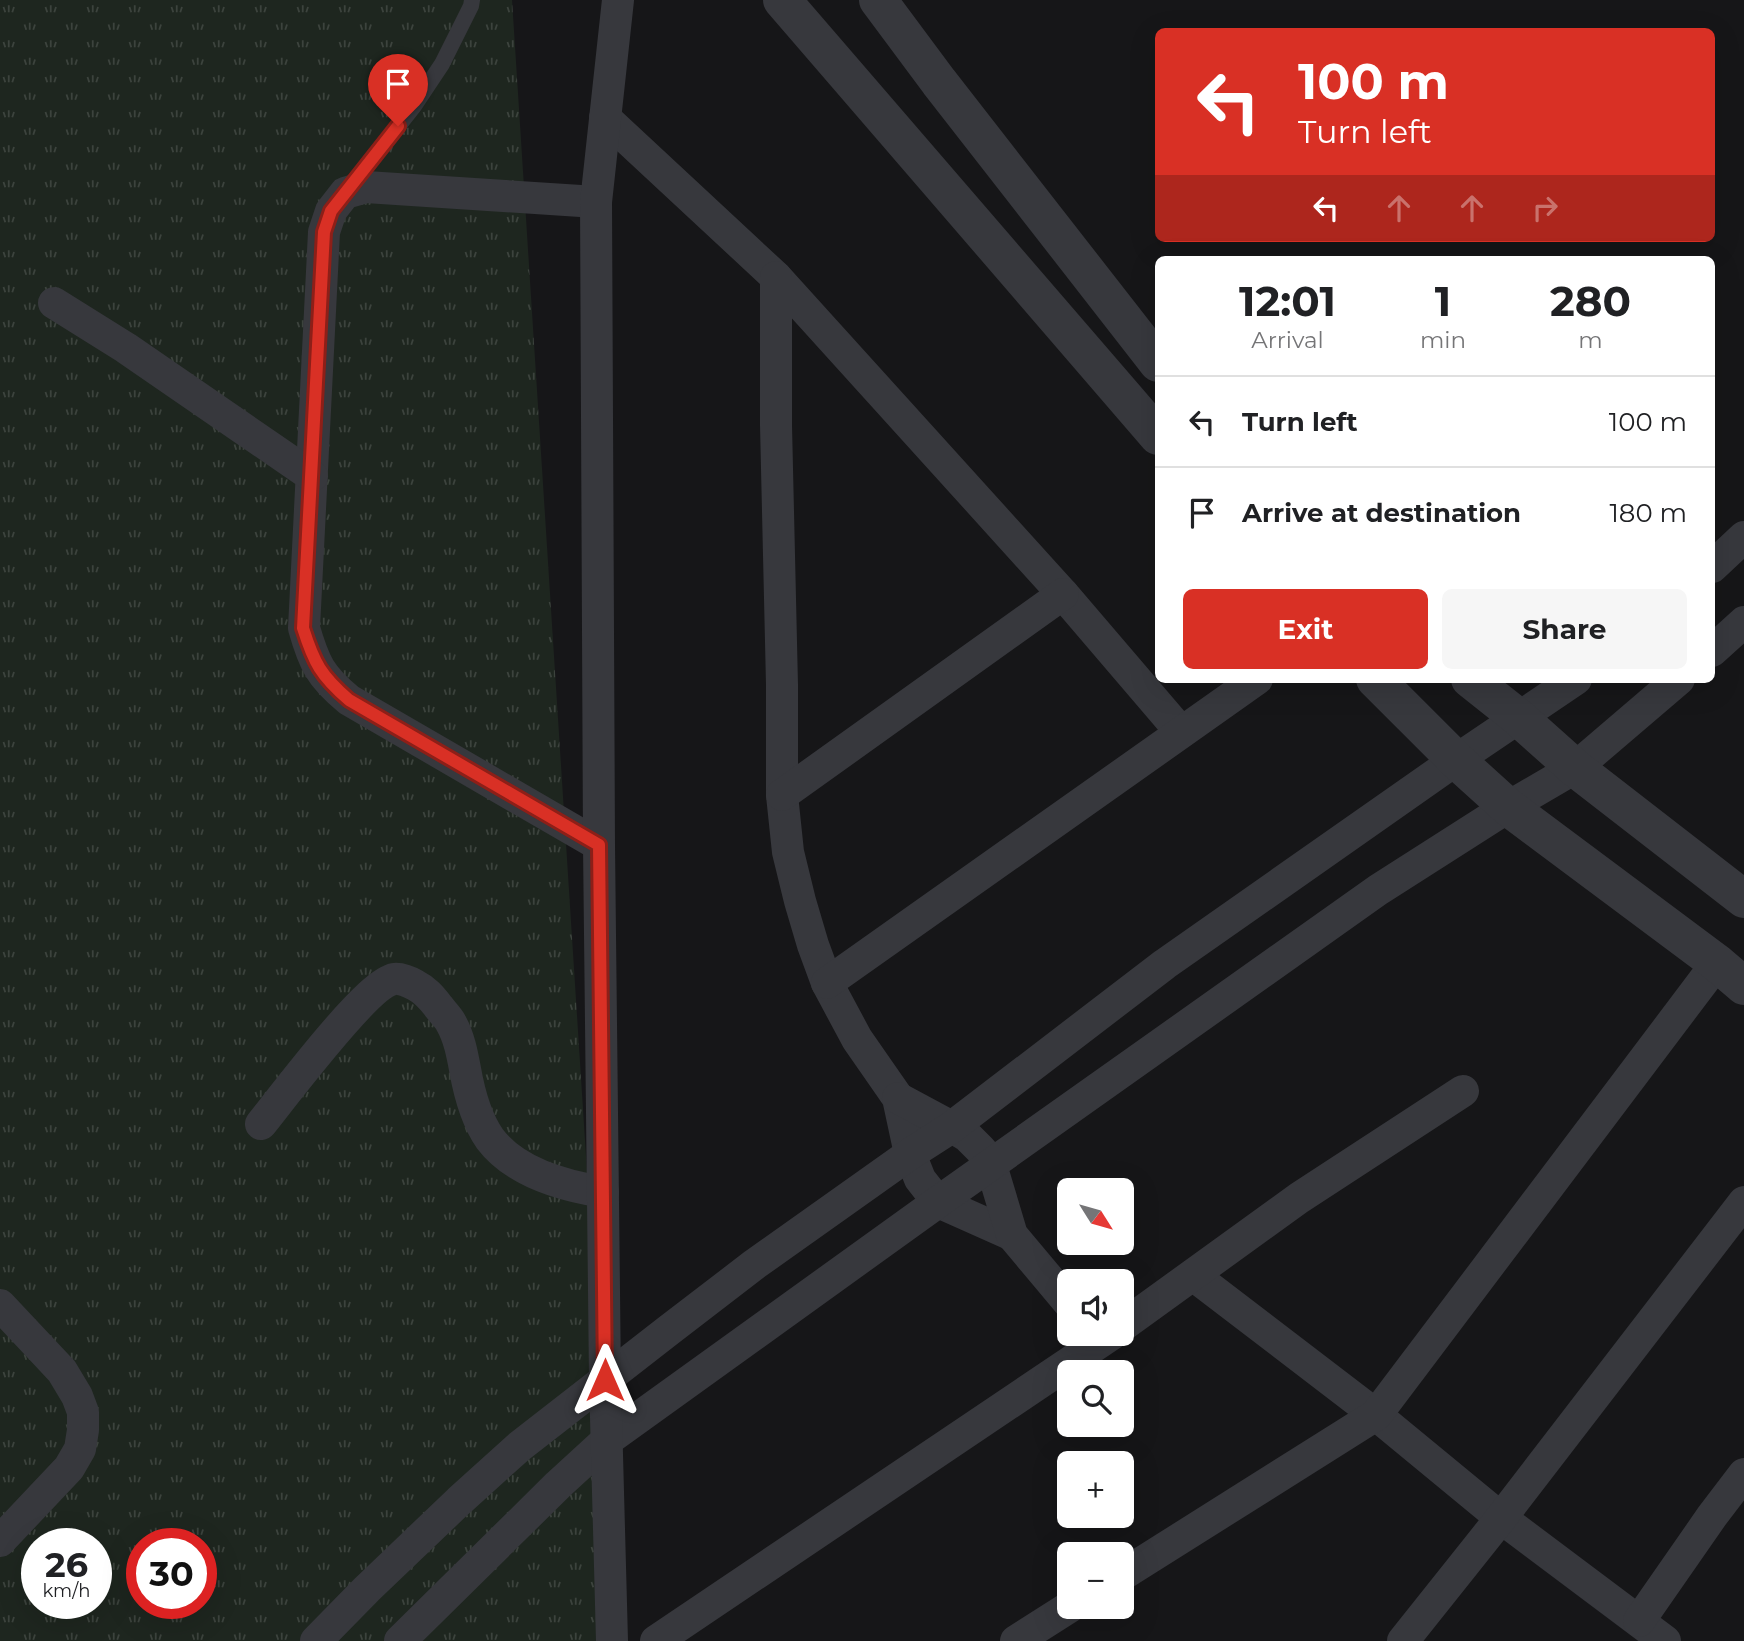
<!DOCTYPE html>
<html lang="en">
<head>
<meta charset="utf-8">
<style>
  :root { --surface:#fff; --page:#f6f6f6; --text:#202124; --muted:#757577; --line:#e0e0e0; --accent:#d93025 }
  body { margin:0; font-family:Montserrat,sans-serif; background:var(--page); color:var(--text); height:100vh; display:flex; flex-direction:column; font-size:26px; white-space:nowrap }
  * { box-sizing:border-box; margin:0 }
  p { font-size:23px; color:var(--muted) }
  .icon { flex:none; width:38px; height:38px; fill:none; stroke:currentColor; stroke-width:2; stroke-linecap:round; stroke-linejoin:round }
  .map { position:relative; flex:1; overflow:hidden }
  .details { position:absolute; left:1155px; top:256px; width:560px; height:427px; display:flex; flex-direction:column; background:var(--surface); border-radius:10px; box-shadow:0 7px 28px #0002 }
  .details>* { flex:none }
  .banner { position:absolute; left:1155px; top:28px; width:560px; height:214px; border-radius:10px; box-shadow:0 7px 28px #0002; background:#d93025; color:#fff; overflow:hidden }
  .needle { width:46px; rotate:127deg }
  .tools { position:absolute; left:1057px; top:1178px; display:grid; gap:14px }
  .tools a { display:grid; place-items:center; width:77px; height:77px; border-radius:10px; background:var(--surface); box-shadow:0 7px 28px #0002; font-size:35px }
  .speed { position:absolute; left:21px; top:1528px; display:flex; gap:14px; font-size:35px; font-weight:700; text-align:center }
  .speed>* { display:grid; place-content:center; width:91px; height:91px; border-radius:50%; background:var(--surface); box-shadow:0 7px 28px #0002; line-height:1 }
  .speed small { font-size:18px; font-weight:400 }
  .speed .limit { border:10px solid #d22; background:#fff; color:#111 }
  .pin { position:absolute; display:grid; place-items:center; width:60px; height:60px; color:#fff; margin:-72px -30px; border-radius:50% 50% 50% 0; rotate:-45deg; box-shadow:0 0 7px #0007 }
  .pin .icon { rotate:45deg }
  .me { position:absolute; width:77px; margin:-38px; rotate:0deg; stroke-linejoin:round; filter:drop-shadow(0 0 5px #0008) }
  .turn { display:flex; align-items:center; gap:24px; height:147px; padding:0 28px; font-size:32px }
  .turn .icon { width:91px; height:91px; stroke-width:2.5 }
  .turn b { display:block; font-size:49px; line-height:60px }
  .lanes { display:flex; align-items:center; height:66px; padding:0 28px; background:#0003; justify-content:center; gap:35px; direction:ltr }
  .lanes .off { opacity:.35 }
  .eta { display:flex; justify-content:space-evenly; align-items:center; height:119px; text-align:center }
  .eta b { font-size:42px; font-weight:700; line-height:49px }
  .primary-button { display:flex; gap:14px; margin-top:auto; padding:14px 28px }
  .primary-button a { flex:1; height:80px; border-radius:10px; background:var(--accent); color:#fff; font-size:28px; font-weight:700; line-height:80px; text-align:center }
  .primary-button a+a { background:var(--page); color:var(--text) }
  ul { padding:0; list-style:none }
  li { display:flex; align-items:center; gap:21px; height:91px; padding:0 28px; border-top:2px solid var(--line) }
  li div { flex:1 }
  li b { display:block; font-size:26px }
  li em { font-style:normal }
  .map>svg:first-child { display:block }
</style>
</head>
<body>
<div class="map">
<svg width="1744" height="1641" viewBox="0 0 1744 1641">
  <defs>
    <pattern id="grass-tufts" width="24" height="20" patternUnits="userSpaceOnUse" patternTransform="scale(1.75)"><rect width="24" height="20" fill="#1e261f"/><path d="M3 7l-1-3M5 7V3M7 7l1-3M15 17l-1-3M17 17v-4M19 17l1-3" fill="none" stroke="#3c433d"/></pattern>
  </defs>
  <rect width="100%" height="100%" fill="#161618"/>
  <path fill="url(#grass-tufts)" fill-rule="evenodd" d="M0 0H512L617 1641H0ZM37 1544H96V1603H37ZM142 1544H201V1603H142Z"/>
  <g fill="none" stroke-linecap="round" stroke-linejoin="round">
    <path stroke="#37383d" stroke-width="16" d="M350 187 414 106 442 64 471 6 472 0"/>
    <g stroke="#37383d" stroke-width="32">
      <path d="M605 118 776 277 1063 594 1181 732"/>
      <path d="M596 202 366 187 345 193 331 211 324 232 304 628C314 663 320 676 349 700L599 845"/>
      <path d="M776 277V425L782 685V795L788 852 800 901 813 945 827 983 857 1039 898 1098 910 1154 920 1179 938 1202 1012 1235"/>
      <path d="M54 303 126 348 312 476"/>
      <path d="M1712 567 1744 537"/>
      <path d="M1712 651 1744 622"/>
      <path d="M782 795 1063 594"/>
      <path d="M827 983 1257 679"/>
      <path d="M898 1098 952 1127 967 1136 981 1150 991 1165 1012 1235 1069 1303"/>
      <path d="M261 1124C282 1098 367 984 394 979 400 978 410 982 415 985 425 990 431 997 438 1006 442 1012 448 1017 451 1023 459 1037 462 1053 465 1069 469 1092 476 1119 490 1139 515 1172 564 1186 603 1192"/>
      <path d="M1193 1275 1376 1415 1501 1518 1665 1641"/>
      <path d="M0 1305 62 1371 77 1396 83 1412V1430L80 1449 69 1468 0 1541"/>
      <path d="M1122 1326 1299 1198 1463 1091"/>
      <path d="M1122 1575 1376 1415 1717 963"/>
      <path d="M1639 1621 1712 1516 1744 1474"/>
      <path d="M316 1641 367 1589 459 1501 520 1446 669 1330 755 1264 910 1154 952 1127 1165 964 1456 760 1576 679"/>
      <path d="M400 1641 558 1485 606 1441 938 1202 1378 890 1508 807 1575 768 1679 679"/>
      <path d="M612 1641 605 1380 599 845 596 202 618 0"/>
      <path d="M656 1641 1112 1334"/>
      <path d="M1016 1641 1071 1606"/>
      <path d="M1403 1641 1501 1518 1744 1202"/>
    </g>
    <g stroke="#37383d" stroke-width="38">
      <path d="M782 0 1158 436"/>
      <path d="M878 0 939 82 1158 363"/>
      <path d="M1375 679 1456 760 1508 807 1717 963 1744 986"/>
      <path d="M1470 679 1519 718 1575 768 1744 899"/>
    </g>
  </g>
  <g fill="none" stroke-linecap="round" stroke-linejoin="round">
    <g stroke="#8d1f18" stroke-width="18">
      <path id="route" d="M398 126 331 211 324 232 303 628C314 663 321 676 349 700L599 845 605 1380"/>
    </g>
    <use href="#route" stroke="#d93025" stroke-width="12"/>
  </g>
</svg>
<div class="tools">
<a><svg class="needle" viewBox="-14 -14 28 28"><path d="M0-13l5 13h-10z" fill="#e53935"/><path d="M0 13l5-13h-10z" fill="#757577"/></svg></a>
<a><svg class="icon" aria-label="sound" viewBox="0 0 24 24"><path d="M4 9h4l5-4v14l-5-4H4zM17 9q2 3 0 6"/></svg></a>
<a><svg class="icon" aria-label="search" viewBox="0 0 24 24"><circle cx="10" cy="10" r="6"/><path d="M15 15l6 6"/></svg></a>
<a>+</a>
<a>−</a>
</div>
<div class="speed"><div>26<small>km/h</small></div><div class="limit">30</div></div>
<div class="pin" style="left:398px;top:126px;background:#d93025"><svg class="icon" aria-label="arrive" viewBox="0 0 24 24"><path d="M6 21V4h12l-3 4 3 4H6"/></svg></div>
<svg class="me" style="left:605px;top:1380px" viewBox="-20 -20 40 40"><path d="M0-17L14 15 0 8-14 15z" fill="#d93025" stroke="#fff" stroke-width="4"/></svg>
<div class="banner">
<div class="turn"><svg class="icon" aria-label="left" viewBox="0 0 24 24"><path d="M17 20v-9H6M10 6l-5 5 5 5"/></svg><div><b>100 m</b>Turn left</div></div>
<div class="lanes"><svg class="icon" aria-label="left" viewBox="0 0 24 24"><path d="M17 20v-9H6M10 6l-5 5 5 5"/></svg><svg class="icon off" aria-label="ahead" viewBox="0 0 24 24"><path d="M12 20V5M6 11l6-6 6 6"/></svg><svg class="icon off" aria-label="ahead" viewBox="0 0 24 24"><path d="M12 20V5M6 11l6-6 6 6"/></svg><svg class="icon off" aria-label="right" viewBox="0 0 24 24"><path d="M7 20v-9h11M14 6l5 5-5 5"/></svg></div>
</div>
<section class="details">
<div class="eta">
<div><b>12:01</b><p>Arrival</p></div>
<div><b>1</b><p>min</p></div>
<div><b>280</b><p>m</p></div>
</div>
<ul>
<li><svg class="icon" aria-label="left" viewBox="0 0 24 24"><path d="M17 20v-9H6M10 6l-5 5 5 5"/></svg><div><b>Turn left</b></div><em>100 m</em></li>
<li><svg class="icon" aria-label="arrive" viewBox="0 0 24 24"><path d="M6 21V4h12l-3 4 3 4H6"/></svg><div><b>Arrive at destination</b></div><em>180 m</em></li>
</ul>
<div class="primary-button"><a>Exit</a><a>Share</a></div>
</section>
</div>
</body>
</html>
